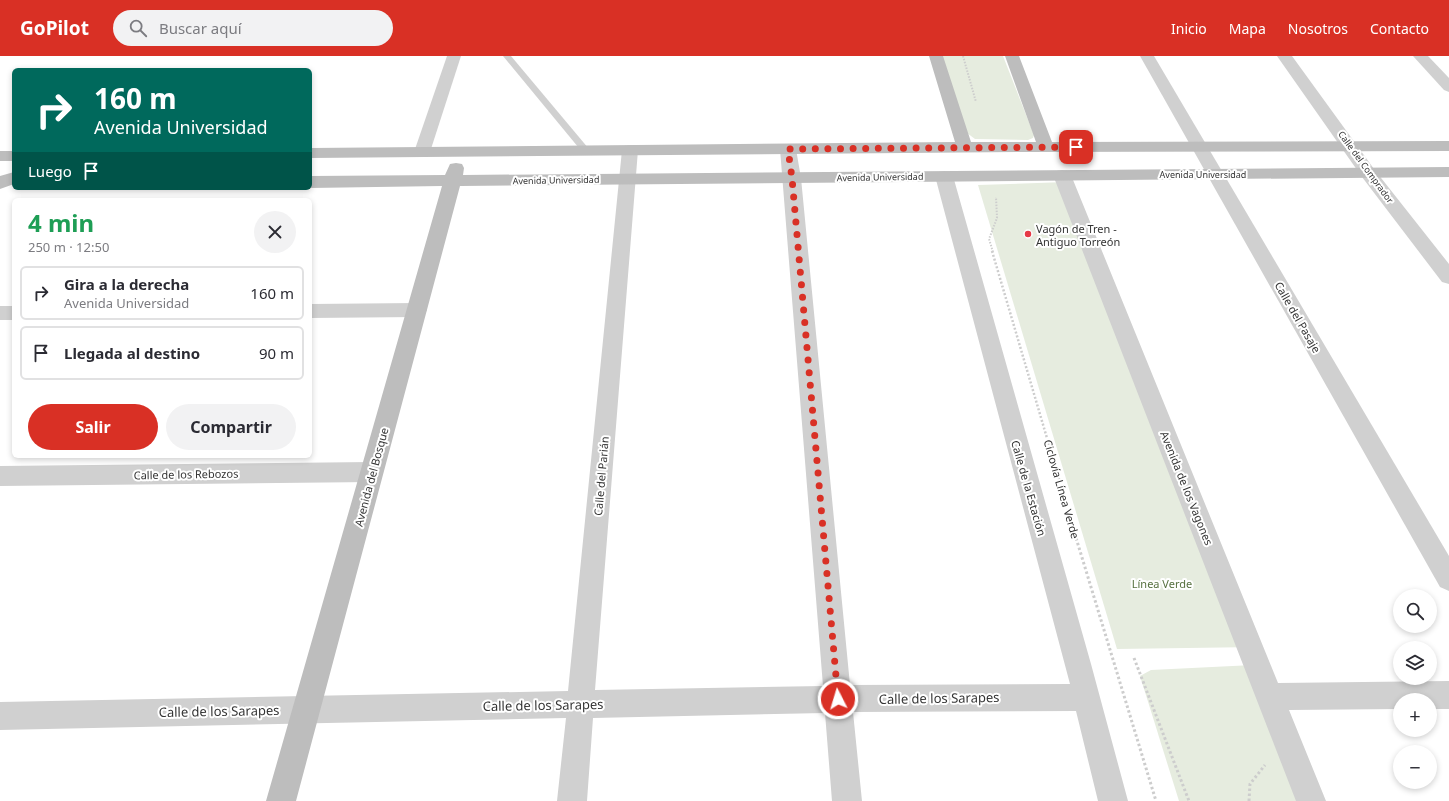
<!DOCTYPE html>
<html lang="es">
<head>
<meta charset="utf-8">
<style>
  :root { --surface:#fff; --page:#f2f2f3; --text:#2b2b33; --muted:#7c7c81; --line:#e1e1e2; --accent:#d93025 }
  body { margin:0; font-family:"Noto Sans",sans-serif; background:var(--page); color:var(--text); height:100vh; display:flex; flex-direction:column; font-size:15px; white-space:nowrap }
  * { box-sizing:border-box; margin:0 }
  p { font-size:13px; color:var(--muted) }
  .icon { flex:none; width:22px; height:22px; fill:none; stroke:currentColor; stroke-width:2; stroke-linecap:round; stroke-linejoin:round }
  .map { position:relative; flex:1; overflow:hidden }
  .sheet { position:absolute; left:12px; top:142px; width:300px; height:260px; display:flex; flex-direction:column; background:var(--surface); border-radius:6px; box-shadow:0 2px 6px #0003 }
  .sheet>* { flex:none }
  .guide { position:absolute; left:12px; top:12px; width:300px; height:122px; border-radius:6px; box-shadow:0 2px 6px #0003; background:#00695c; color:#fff; overflow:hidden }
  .buttons { position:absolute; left:1393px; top:533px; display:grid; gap:8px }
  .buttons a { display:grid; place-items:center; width:44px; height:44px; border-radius:50%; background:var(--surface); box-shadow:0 2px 6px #0003; font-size:20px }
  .pin { position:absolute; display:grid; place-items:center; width:34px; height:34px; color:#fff; margin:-17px; border-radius:8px; box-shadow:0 2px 6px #0006 }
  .me { position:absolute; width:44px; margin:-22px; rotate:355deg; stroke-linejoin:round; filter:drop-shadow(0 0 3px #0008) }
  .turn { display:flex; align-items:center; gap:14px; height:84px; padding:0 16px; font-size:18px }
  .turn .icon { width:52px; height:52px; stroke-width:2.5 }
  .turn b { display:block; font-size:28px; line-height:34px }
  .then { display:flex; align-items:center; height:38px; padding:0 16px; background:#0003; gap:8px; font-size:15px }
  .round { display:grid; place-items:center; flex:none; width:42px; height:42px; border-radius:21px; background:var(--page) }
  .summary { display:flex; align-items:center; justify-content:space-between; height:68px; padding:0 16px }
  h1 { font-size:24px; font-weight:700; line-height:30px; color:#1e9e55 }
  .cta { display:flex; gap:8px; margin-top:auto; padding:8px 16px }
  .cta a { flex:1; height:46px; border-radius:24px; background:var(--accent); color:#fff; font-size:16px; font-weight:700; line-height:46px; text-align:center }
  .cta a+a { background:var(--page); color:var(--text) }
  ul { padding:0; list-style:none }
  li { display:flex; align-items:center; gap:12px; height:54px; margin:0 8px 6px; padding:0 8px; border:2px solid var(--line); border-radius:6px }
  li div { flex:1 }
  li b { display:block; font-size:15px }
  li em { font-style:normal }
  header { display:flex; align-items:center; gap:24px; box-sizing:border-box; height:56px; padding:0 20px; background:var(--accent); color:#fff }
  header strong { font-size:19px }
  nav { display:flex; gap:22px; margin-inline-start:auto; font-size:14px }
  .search { width:280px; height:36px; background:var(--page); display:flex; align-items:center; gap:10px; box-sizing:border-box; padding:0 14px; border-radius:22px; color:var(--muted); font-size:15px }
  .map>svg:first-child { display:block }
</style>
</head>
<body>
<header>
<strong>GoPilot</strong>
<div class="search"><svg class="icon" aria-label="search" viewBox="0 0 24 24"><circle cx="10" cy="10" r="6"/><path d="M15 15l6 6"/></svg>Buscar aquí</div>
<nav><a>Inicio</a><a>Mapa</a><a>Nosotros</a><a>Contacto</a></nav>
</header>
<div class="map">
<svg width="1449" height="745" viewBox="0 0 1449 745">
  <rect width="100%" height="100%" fill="#fff"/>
  <g fill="#e6ecdf">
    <path d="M941 0H1003L1034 79 1033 82 1028 84 975 83 967 77Z"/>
    <path d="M1066 126 1257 591 1117 593 978 129Z"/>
    <path d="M1253 609 1319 745H1179L1140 620 1151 614Z"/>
  </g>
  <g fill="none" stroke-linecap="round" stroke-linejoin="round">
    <g stroke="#cdcdcd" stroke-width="2" stroke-dasharray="1.5 1.5" stroke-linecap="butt">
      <path d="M963 0 976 46"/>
      <path d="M993 196 989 183 997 162 996 141"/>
    </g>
    <path stroke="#cdcdcd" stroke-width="2.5" stroke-dasharray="2 2" stroke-linecap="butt" d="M992 195 1064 440"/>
    <g stroke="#cdcdcd" stroke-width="3" stroke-dasharray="2.5 2.5" stroke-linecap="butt">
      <path d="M1063 439 1156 745"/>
      <path d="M1134 602 1189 745"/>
      <path d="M1249 745 1250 728 1265 709"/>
    </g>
    <path fill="#d0d0d0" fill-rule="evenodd" d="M503 0H511L589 93V97H583Z"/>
    <g fill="#d0d0d0" fill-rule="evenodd">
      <path d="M447 0H461L430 96 428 100 422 101 416 100 414 96Z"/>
      <path d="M1140 0H1154L1449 500V535L1440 531Z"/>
      <path d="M1277 0H1292L1374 113 1449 208V228L1442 226 1362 121Z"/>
      <path d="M1413 0H1428L1449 22V36L1444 34Z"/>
      <path d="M788 88 794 89 796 93 801 122 850 629 1070 628 935 120 938 116 944 115 950 116 953 120 1091 608 1128 745H1098L1076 655 853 656 862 745H832L825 657 593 662 587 745H557L566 662 0 674V646L568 635 622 94 624 90 630 89 636 90 638 94 595 634 823 630 780 93 782 89Z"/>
      <path d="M1062 114 1068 115 1071 119 1278 627 1449 625V653H1430V644H1400V653L1289 654 1326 745H1296L1053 119 1056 115Z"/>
      <path d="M417 247 424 249 427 254 424 259 417 261 310 262V248Z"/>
      <rect x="0" y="250" width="14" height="14"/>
      <path d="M372 406 380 409 383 416 380 423 372 426 0 430V410Z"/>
    </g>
    <g fill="#bdbdbd" fill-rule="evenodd">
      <path d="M929 0H943L971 86H1036L1005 0H1019L1052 86 1449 85V95L1021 96 310 102V92L955 86Z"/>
      <rect x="0" y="95" width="14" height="10"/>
      <path d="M456 107 462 108 464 112 463 119 1449 111V121L460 130 296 745H266L442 130 310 132V120L445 119 450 108Z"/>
      <path d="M14 116V128L0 133V120Z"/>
    </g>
  </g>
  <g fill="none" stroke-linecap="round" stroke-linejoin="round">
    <path stroke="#d93025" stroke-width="7" stroke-dasharray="0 12.6" d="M838 643 792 122 788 93 1076 91"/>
  </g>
  <circle fill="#e63946" stroke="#fff" stroke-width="1.5" cx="1028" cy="178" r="4"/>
  <g text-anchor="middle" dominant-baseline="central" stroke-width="4" stroke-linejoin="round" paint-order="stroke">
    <g font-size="9" fill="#333" stroke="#fff">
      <text transform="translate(1366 111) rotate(54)">Calle del Comprador</text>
      <text x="1203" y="118">Avenida Universidad</text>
      <text transform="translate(880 121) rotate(-1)">Avenida Universidad</text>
      <text transform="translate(556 124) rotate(-1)">Avenida Universidad</text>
    </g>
    <g font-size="11" fill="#333" stroke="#fff" text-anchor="start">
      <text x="1036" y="172">Vagón de Tren -<tspan x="1036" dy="13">Antiguo Torreón</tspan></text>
    </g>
    <g font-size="11" fill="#333" stroke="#fff">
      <text transform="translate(1298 261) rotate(60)">Calle del Pasaje</text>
      <text transform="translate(186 418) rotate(-1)">Calle de los Rebozos</text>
      <text transform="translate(601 420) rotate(-85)">Calle del Parián</text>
      <text transform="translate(371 421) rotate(-75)">Avenida del Bosque</text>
      <text transform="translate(1029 432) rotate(74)">Calle de la Estación</text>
      <text transform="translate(1187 432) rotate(68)">Avenida de los Vagones</text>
      <text transform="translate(1062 433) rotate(74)">Ciclovía Línea Verde</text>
    </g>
    <g font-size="11" fill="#56703f" stroke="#fff">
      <text x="1162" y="527">Línea Verde</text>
    </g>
    <g font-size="13" fill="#333" stroke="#fff">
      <text transform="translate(939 642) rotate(-1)">Calle de los Sarapes</text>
      <text transform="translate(543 649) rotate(-1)">Calle de los Sarapes</text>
      <text transform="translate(219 655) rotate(-1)">Calle de los Sarapes</text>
    </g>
  </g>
</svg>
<div class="buttons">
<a><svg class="icon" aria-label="search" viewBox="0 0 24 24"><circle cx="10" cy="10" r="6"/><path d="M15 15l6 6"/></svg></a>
<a><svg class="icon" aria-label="layers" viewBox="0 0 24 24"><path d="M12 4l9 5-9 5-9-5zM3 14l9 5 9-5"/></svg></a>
<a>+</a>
<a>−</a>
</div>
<div class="pin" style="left:1076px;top:91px;background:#d93025"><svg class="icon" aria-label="arrive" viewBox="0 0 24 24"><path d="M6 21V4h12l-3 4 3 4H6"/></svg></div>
<svg class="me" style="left:838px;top:643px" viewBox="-20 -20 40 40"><circle r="17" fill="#d93025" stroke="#fff" stroke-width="3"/><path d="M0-11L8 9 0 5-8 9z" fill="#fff"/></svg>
<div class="guide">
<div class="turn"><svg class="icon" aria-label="right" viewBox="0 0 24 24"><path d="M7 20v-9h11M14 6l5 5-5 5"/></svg><div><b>160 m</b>Avenida Universidad</div></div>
<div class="then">Luego<svg class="icon" aria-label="arrive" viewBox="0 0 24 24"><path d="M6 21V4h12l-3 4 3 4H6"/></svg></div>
</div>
<section class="sheet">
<div class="summary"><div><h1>4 min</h1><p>250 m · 12:50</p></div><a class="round"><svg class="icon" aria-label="close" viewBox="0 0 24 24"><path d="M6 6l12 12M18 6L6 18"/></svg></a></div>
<ul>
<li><svg class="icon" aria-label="right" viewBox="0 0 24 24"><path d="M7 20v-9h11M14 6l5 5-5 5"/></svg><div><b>Gira a la derecha</b><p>Avenida Universidad</p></div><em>160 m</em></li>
<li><svg class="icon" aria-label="arrive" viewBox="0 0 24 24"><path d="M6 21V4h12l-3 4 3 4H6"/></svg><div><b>Llegada al destino</b></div><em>90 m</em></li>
</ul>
<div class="cta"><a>Salir</a><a>Compartir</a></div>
</section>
</div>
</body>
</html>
